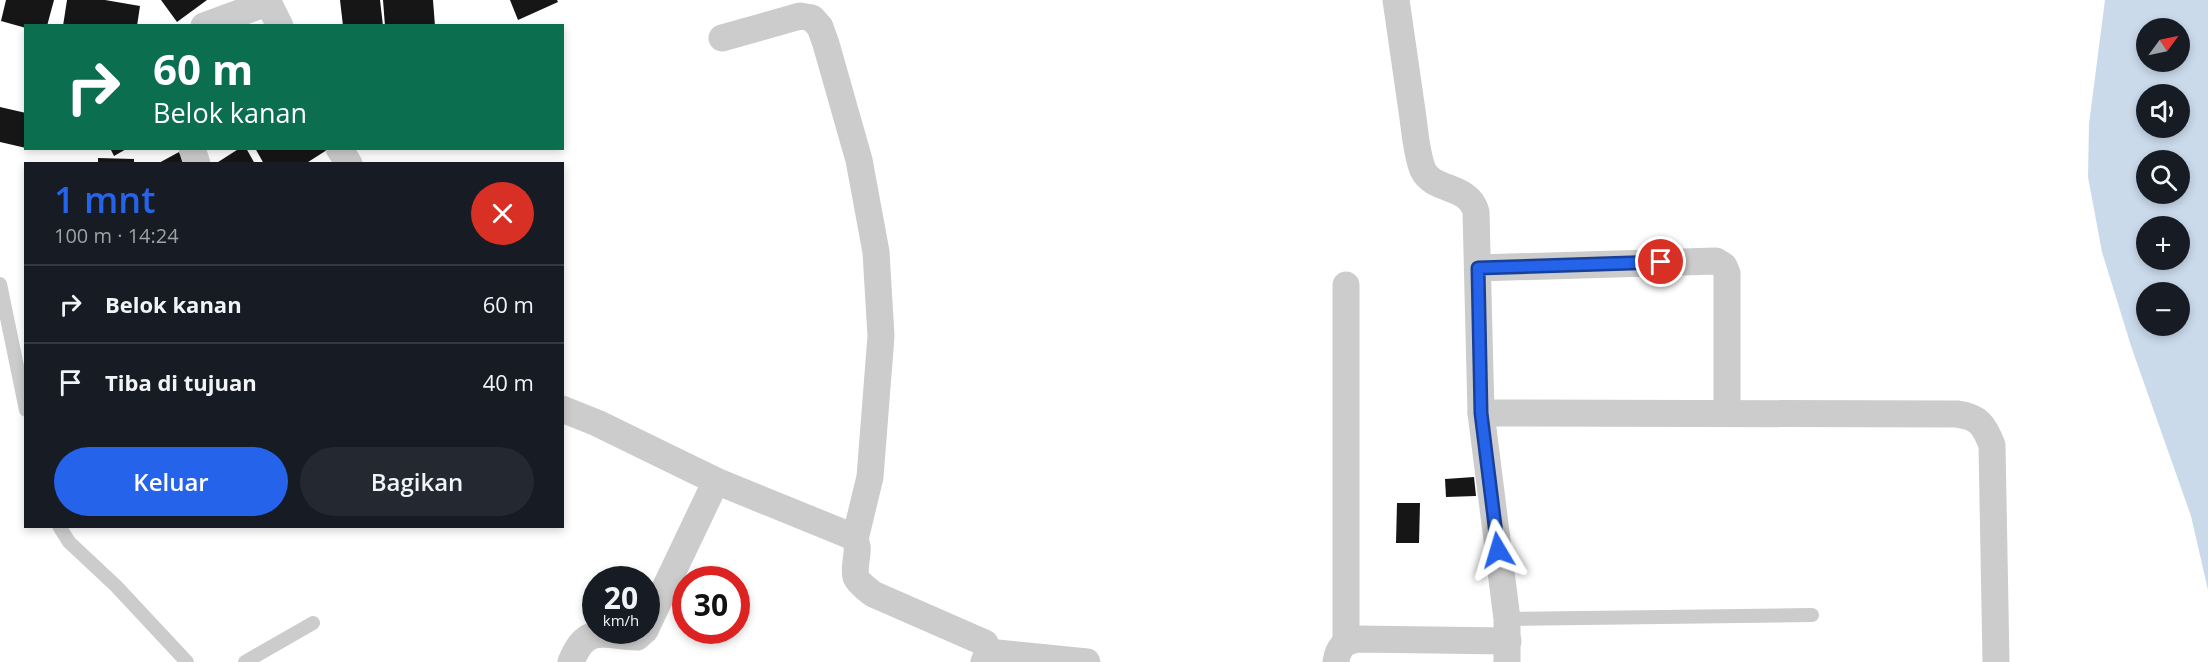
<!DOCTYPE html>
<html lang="id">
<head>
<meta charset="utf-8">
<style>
  :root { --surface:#171b24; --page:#242831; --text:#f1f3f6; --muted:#9ea1a6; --line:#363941; --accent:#2563eb }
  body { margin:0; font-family:"Open Sans",sans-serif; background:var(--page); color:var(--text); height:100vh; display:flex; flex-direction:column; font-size:22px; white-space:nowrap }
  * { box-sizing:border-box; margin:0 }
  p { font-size:20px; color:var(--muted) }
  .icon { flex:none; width:33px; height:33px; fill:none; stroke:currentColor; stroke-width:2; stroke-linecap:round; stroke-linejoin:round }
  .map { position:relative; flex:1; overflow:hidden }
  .side { position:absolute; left:24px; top:162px; width:540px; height:366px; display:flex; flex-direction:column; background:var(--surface); border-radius:0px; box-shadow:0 3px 9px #0003 }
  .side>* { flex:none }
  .hud { position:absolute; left:24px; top:24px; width:540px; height:126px; border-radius:0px; box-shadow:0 3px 9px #0003; background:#0b6e4f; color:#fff; overflow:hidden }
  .needle { width:39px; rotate:57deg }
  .fabs { position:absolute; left:2136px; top:18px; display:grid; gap:12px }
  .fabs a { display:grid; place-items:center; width:54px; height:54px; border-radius:50%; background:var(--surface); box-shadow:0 3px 9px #0003; font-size:30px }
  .speed { position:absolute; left:582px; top:566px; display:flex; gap:12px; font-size:30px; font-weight:700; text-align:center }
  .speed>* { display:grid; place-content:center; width:78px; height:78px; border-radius:50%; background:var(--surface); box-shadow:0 3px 9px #0003; line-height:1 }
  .speed small { font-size:15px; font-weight:400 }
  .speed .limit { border:9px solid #d22; background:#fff; color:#111 }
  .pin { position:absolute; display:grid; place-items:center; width:51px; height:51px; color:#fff; margin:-26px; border:3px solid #fff; border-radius:50%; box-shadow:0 2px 6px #0007 }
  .me { position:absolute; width:66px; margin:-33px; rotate:353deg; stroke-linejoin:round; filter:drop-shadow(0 0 4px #0008) }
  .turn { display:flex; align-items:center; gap:21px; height:126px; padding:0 30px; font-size:27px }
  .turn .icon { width:78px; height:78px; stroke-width:2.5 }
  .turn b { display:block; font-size:42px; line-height:51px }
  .round { display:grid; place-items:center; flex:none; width:63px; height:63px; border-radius:32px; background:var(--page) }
  .overview { display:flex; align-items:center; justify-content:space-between; height:102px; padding:0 30px }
  h1 { font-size:36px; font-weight:600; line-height:45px; color:var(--accent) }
  .primary-button { display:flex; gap:12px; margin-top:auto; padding:12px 30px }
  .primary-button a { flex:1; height:69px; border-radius:36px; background:var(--accent); color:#fff; font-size:24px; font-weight:600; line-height:69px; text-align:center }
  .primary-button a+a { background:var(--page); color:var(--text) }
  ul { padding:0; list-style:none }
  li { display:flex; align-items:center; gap:18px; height:78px; padding:0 30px; border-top:2px solid var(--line) }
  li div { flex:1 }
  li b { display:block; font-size:22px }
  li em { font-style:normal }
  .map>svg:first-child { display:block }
</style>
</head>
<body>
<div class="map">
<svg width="2208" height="662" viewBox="0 0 2208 662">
  <rect width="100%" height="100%" fill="#fff"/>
  <path fill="#cadaeb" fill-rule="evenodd" d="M2105 0H2208V590L2191 516 2132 349 2102 252 2088 177 2089 124ZM2146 28H2180V62H2146ZM2180 94V128H2146V94ZM2180 160V194H2146V160ZM2146 226H2180V260H2146ZM2146 292H2180V326H2146Z"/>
  <g fill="#161616">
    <path d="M6 0H54L47 26H26V28L1 21Z"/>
    <path d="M67 0H105L140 6 137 26H63Z"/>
    <path d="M161 0H207L177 22Z"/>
    <path d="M340 0H380L383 26H343Z"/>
    <path d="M383 0H433L435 26H385Z"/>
    <path d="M510 0H557L558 2 518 20Z"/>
    <path d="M0 107 26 113V148L0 142Z"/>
    <path d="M110 148H128L114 156Z"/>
    <path d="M240 148H246L255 164H215Z"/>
    <path d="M255 148H330L305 164H264Z"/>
    <path d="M179 152 185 164H157Z"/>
    <path d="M98 158 134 159V164H98Z"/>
    <path d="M1474 477 1476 496 1446 497 1445 479Z"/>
    <path d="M1397 503H1420L1419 543H1396Z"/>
  </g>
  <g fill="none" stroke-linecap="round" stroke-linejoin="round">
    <g stroke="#ccc" stroke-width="14">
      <path d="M0 284 26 410"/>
      <path d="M59 526 69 542 116 586 187 662"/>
      <path d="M1507 619 1812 615"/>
      <path d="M245 662 313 623"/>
    </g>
    <g stroke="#ccc" stroke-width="27">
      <path d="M267 0 280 26"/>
      <path d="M1396 0C1401 37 1407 74 1412 111 1415 130 1416 153 1423 170 1433 192 1469 184 1476 212L1481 413"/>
      <path d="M204 26 269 2"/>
      <path d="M722 38 800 16 812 18 820 27 826 44 859 160 876 252 881 336 870 477 855 539"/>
      <path d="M192 148 197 164"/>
      <path d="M339 148 349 164"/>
      <path d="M1478 268 1716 261 1724 266 1727 273V413"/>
      <path d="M1346 285V641"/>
      <path d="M562 409 597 423 716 481 851 536C864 546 852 563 856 577 859 584 867 589 873 594L985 643 988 652 984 662"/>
      <path d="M646 628 716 481"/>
      <path d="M988 652 1087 662"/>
      <path d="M571 662C586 623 604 636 637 637L645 630"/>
      <path d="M1336 662C1338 647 1344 642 1357 639L1508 641"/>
      <path d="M1507 662V619L1481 413 1957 414C1979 417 1984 425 1992 445L1996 662"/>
    </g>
  </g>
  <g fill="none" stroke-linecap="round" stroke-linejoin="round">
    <g stroke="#184099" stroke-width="15">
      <path id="route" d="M1498 550 1481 413 1478 268 1661 262"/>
    </g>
    <use href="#route" stroke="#2563eb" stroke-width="10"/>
  </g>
</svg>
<div class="fabs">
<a><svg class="needle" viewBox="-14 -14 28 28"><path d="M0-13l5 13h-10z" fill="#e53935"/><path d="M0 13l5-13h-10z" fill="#9ea1a6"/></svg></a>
<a><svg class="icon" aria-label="sound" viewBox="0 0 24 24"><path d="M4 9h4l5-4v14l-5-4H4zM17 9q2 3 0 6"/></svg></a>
<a><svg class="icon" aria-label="search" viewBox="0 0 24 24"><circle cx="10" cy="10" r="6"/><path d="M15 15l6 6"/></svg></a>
<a>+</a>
<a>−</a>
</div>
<div class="speed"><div>20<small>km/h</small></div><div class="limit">30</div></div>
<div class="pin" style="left:1661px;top:262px;background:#d93025"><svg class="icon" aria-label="arrive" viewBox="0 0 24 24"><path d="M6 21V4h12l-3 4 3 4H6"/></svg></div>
<svg class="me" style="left:1498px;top:550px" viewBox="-20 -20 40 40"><path d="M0-17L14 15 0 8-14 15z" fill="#2563eb" stroke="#fff" stroke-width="4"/></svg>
<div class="hud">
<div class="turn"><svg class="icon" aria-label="right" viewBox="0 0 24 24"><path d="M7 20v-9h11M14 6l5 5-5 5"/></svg><div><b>60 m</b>Belok kanan</div></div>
</div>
<section class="side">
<div class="overview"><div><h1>1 mnt</h1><p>100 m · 14:24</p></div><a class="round" style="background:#d93025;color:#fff"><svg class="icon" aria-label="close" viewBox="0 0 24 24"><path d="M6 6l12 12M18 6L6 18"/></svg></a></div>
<ul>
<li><svg class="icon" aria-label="right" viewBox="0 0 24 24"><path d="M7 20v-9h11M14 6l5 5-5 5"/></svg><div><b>Belok kanan</b></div><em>60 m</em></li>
<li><svg class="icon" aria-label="arrive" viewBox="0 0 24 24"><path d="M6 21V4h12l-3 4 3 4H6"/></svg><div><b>Tiba di tujuan</b></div><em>40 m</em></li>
</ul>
<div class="primary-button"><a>Keluar</a><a>Bagikan</a></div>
</section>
</div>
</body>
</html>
